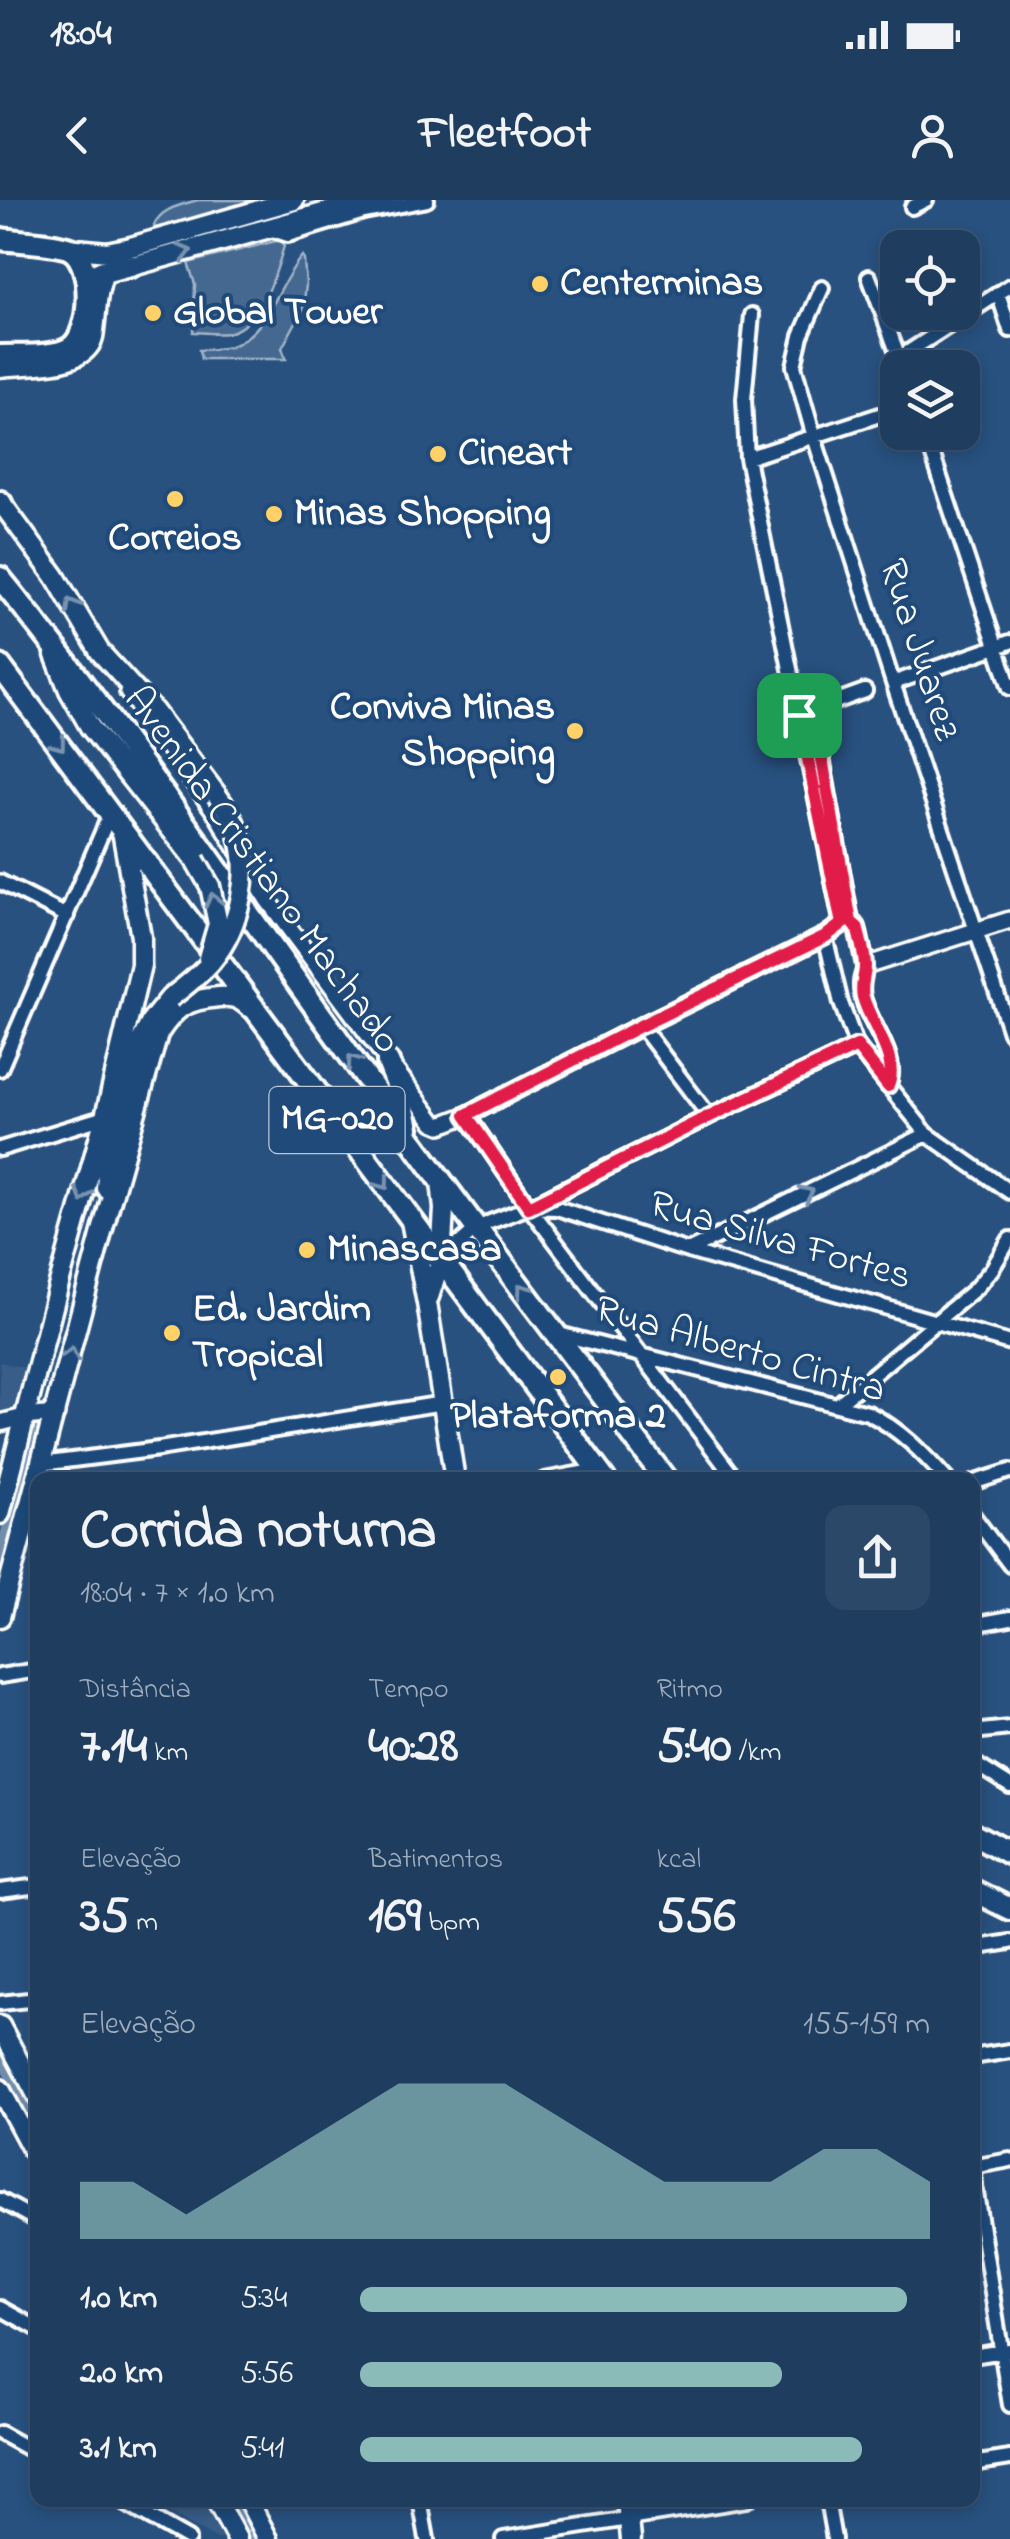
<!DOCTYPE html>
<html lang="pt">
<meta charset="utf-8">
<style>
body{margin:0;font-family:"Indie Flower",sans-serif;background:#2b4868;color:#f1f3f6;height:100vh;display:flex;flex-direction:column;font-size:38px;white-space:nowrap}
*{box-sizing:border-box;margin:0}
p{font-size:32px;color:#a1aebd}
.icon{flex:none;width:55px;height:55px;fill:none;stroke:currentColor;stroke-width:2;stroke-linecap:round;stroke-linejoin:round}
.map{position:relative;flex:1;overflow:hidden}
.sheet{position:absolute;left:30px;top:1272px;width:950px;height:1035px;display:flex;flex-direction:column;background:#1e3d5f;border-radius:20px;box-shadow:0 5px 15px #0003,0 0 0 2px #3c5674}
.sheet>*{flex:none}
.buttons{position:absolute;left:880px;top:30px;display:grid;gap:20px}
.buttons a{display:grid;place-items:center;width:100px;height:100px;border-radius:20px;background:#1e3d5f;box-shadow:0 5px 15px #0003,0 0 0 2px #3c5674;font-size:50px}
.pin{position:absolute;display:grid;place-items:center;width:85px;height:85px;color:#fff;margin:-42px;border-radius:20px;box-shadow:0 5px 15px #0006}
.round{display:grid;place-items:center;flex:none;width:105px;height:105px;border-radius:20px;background:#2b4868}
.headline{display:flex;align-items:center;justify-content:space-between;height:170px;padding:0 50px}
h1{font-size:55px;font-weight:700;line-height:75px}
.stats{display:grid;grid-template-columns:repeat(3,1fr);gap:15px;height:170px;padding:10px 50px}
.stats div{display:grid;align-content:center}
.stats b{font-size:50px;font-weight:700}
.stats small{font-size:28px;font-weight:400}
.stats p{font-size:28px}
.chart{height:280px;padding:20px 50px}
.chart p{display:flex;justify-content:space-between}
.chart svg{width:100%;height:180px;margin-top:10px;fill:#8bbbb9;opacity:.7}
ul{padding:0 50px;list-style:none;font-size:32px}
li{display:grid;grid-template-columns:160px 120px 1fr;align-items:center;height:75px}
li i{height:25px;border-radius:12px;background:#8bbbb9}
.status{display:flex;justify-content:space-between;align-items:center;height:70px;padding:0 50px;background:#1e3d5f;direction:ltr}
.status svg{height:28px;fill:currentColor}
header{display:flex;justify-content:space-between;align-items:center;height:130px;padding:0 50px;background:#1e3d5f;font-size:45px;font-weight:700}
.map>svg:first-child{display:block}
.built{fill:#375d88}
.green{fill:#446890;stroke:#a2b4c8;stroke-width:2.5}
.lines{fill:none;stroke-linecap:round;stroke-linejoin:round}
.canal{stroke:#718dab;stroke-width:11}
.minor-casing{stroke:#fff;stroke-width:20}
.tertiary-casing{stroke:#fff;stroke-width:22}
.secondary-casing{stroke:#fff;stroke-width:25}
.trunk-casing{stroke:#fff;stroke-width:28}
.minor{stroke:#1f4a7a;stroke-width:12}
.tertiary{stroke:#1f4a7a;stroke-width:15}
.secondary{stroke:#1f4a7a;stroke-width:18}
.trunk{stroke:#1f4a7a;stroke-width:20}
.secondary-bridge-casing{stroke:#fff;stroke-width:25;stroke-linecap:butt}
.secondary-bridge{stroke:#1f4a7a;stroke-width:18}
.oneway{stroke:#7992af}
.route-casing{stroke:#fff;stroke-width:20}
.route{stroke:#e11d48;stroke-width:12}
.poi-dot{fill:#ffd166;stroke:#1f4a7a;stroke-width:4}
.labels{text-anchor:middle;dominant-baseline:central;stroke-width:8;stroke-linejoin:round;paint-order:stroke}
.shield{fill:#1f4a7a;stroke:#bcc9d7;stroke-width:2.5}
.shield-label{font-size:38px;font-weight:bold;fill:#fff}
.poi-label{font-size:40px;font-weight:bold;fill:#fff;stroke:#1f4a7a;text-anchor:start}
.street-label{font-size:40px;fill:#fff;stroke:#1f4a7a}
</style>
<div class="status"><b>18:04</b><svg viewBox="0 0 49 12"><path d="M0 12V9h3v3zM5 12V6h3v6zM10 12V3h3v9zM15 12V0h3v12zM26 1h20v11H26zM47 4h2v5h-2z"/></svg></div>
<header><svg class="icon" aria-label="back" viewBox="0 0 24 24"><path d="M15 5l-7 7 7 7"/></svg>Fleetfoot<svg class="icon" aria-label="person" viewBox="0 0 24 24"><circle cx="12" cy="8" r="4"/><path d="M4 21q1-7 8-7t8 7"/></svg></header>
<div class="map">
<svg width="1010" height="2339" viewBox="0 0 1010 2339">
<rect width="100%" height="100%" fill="#28517f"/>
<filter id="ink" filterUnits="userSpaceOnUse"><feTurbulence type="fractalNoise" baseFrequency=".01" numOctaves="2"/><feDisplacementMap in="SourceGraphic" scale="20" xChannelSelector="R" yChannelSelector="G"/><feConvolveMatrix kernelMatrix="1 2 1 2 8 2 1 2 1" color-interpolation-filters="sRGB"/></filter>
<g filter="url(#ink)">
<path class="built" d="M0,1162L29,1169L18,1209L0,1214Z
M145,2300H203L225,2339H216Z"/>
<path class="green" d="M198,0H262L155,28L154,25C161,8 181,5 198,0Z
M280,40L284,46C275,76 262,125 227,133C216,135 204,132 193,132L195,84L188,63Z
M302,56L304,60L306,85L303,109L282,148L286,159H201L199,150C209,149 222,150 232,146C270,130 277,85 302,56Z"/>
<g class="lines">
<path class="canal" d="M0,1357L34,1229
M0,1856L38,1927
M233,2300L253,2339"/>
<defs>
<path id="minor" d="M912,7L926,0
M270,29L288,35L364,12L427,0
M869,77L903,168
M822,88L801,136L794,166L814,237L893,483L1010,832
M998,93L1010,130
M752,115L744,199L747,258L842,724
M899,158L1010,86
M925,232L1010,488
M747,258L898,209
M893,483L1010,442
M802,514L865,491
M803,514L809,517L816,525L851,722
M0,682L67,716
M825,736L841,803L857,847L927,934L1010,992
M865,766C864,772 861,777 861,783C859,818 902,850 888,886
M641,826L709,916
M0,869L110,614
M467,915L529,1007L736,1280
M0,949L105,917
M531,1006L709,916L857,847
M688,1051L927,934
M441,1060L476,1029L490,1022L529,1007L557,1008L688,1051L1010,1143
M555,1133L868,1213C901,1230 923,1253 947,1280
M837,1205L975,1089L992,1069L1010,1039
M41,1264L159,1249L443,1203
M544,1280L598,1270
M972,1283L1010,1271
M972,1314L1010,1365
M972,1425L1010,1418
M0,1476L38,1470
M972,1532L1010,1528
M972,1562L1010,1586
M0,1691L38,1686
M972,1748L1010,1742
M0,1803L38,1799
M972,1857L1010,1851
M972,1967L1010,1960
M972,1968L1010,2205
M0,2000L38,2021
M0,2108L38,2129
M972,2156L1010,2150
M0,2233L38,2254
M972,2264L1010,2258
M119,2300L188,2339
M420,2300L427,2339
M827,2300L834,2339
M503,2339L747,2300"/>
<path id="tertiary" d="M128,492L216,613L267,699L434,922L441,925L467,915L641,826L825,736L842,724L851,722L857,727L865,766L1010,720
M0,1223L24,1217L56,1214"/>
<path id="secondary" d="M66,48L107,52L131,47L294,0
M0,167C27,163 85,169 93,137C97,116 95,94 104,74L370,0
M0,301L55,376L100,452L153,510L217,595
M55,455L69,490L90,527L195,660
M106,988L108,968L141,841L152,820L170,798
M411,1021L427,1103L455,1280
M429,1097L441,1060L444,1009L441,981
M0,1314L57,1091L105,917L141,765V737L122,631
M0,1417L103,1028L158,834C176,806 187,800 219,797C233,796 239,798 249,807
M0,1826L38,1897
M0,1889L38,1960
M216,2300L237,2339
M248,2300L268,2339
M627,2300L631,2339"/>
<path id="trunk" d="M0,39C16,41 57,43 70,49C95,63 92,134 70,148C55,158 18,155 0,156
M87,85C95,68 114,69 131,66
M0,302L1,303
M0,378C120,525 225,683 336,836C443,986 555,1133 666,1280
M0,466L605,1280
M388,862L400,892L408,928
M972,1633L1010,1654
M972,1690L1010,1709"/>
</defs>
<use href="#minor" class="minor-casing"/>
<use href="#tertiary" class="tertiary-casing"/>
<use href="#secondary" class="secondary-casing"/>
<use href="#trunk" class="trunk-casing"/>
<use href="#minor" class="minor"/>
<use href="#tertiary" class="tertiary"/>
<use href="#secondary" class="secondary"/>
<use href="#trunk" class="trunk"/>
<defs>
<path id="secondary-bridge" d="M195,660L210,686L218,724L208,758
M170,798C184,787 199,776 211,762C241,726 254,666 234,622C230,613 223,604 217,595"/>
</defs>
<use href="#secondary-bridge" class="secondary-bridge-casing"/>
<use href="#secondary-bridge" class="secondary-bridge"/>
</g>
<defs><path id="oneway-chevron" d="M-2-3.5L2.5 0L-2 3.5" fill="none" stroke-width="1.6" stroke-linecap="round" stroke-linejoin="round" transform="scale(2.5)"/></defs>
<g class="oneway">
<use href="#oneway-chevron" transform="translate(185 52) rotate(-15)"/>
<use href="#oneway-chevron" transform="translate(72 405) rotate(-120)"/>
<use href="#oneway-chevron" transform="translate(59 544) rotate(53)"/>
<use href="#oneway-chevron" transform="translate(213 700) rotate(-103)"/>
<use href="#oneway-chevron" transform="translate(353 861) rotate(-126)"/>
<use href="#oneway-chevron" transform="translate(383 983) rotate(53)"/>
<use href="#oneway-chevron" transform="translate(807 993) rotate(-26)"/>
<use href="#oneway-chevron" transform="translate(83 995) rotate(105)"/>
<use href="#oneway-chevron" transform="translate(523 1090) rotate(-126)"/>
<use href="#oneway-chevron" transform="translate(71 1154) rotate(-76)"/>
</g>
</g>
<g class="lines" filter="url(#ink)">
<defs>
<path id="route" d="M803,514L810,517L816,525L851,722L857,727C860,739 865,754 865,766C865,777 860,785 863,797C870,824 900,858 888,886L857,846L710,916L529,1007L466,915L640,826L826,736L842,724L799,515Z"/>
</defs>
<use href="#route" class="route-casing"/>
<use href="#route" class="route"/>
</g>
<g class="poi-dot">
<circle cx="540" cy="84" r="10"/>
<circle cx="153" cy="113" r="10"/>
<circle cx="438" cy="254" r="10"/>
<circle cx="175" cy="299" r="10"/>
<circle cx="274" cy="314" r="10"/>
<circle cx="575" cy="531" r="10"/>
<circle cx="307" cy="1050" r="10"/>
<circle cx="172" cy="1133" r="10"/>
<circle cx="558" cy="1177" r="10"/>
</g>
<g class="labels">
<rect class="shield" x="269.5" y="887" width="135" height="66" rx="8"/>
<g class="shield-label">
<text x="337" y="920">MG-020</text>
</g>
<g class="poi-label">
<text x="560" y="84">Centerminas</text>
<text x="173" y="113">Global Tower</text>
<text x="458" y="254">Cineart</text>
<text x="294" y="314">Minas Shopping</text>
<text x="175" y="339" text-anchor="middle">Correios</text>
<text x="555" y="508" text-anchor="end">Conviva Minas<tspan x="555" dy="46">Shopping</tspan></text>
<text x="327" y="1050">Minascasa</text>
<text x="192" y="1110">Ed. Jardim<tspan x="192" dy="46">Tropical</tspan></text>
<text x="558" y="1217" text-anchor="middle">Plataforma 2</text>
</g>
<g class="street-label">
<text transform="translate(918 450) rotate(72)">Rua Juarez</text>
<text transform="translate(261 671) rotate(54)">Avenida Cristiano Machado</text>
<text transform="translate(780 1042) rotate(16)">Rua Silva Fortes</text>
<text transform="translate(740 1151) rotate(16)">Rua Alberto Cintra</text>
</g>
</g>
</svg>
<div class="buttons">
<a><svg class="icon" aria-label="locate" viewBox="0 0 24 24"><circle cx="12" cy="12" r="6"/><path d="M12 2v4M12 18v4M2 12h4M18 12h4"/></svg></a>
<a><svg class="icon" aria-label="layers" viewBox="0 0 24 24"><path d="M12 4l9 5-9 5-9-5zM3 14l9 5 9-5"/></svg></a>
</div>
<div class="pin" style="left:799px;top:515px;background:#1e9e55"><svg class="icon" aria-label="arrive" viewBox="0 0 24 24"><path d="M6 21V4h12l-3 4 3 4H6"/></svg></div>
<section class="sheet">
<div class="headline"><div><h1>Corrida noturna</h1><p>18:04 · 7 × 1.0 km</p></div><a class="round"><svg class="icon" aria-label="share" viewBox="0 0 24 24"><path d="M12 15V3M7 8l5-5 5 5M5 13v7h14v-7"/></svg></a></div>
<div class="stats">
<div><p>Distância</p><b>7.14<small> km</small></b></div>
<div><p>Tempo</p><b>40:28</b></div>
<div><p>Ritmo</p><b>5:40<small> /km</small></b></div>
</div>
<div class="stats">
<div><p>Elevação</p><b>35<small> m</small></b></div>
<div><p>Batimentos</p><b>169<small> bpm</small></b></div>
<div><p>kcal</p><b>556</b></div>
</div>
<div class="chart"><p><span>Elevação</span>155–159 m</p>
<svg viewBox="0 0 160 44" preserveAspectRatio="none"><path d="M0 44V30L10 30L20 38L30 30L40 22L50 14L60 6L70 6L80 6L90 14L100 22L110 30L120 30L130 30L140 22L150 22L160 30V44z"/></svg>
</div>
<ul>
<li><b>1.0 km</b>5:34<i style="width:96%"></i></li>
<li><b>2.0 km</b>5:56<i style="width:74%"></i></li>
<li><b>3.1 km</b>5:41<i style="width:88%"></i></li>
</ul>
</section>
</div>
